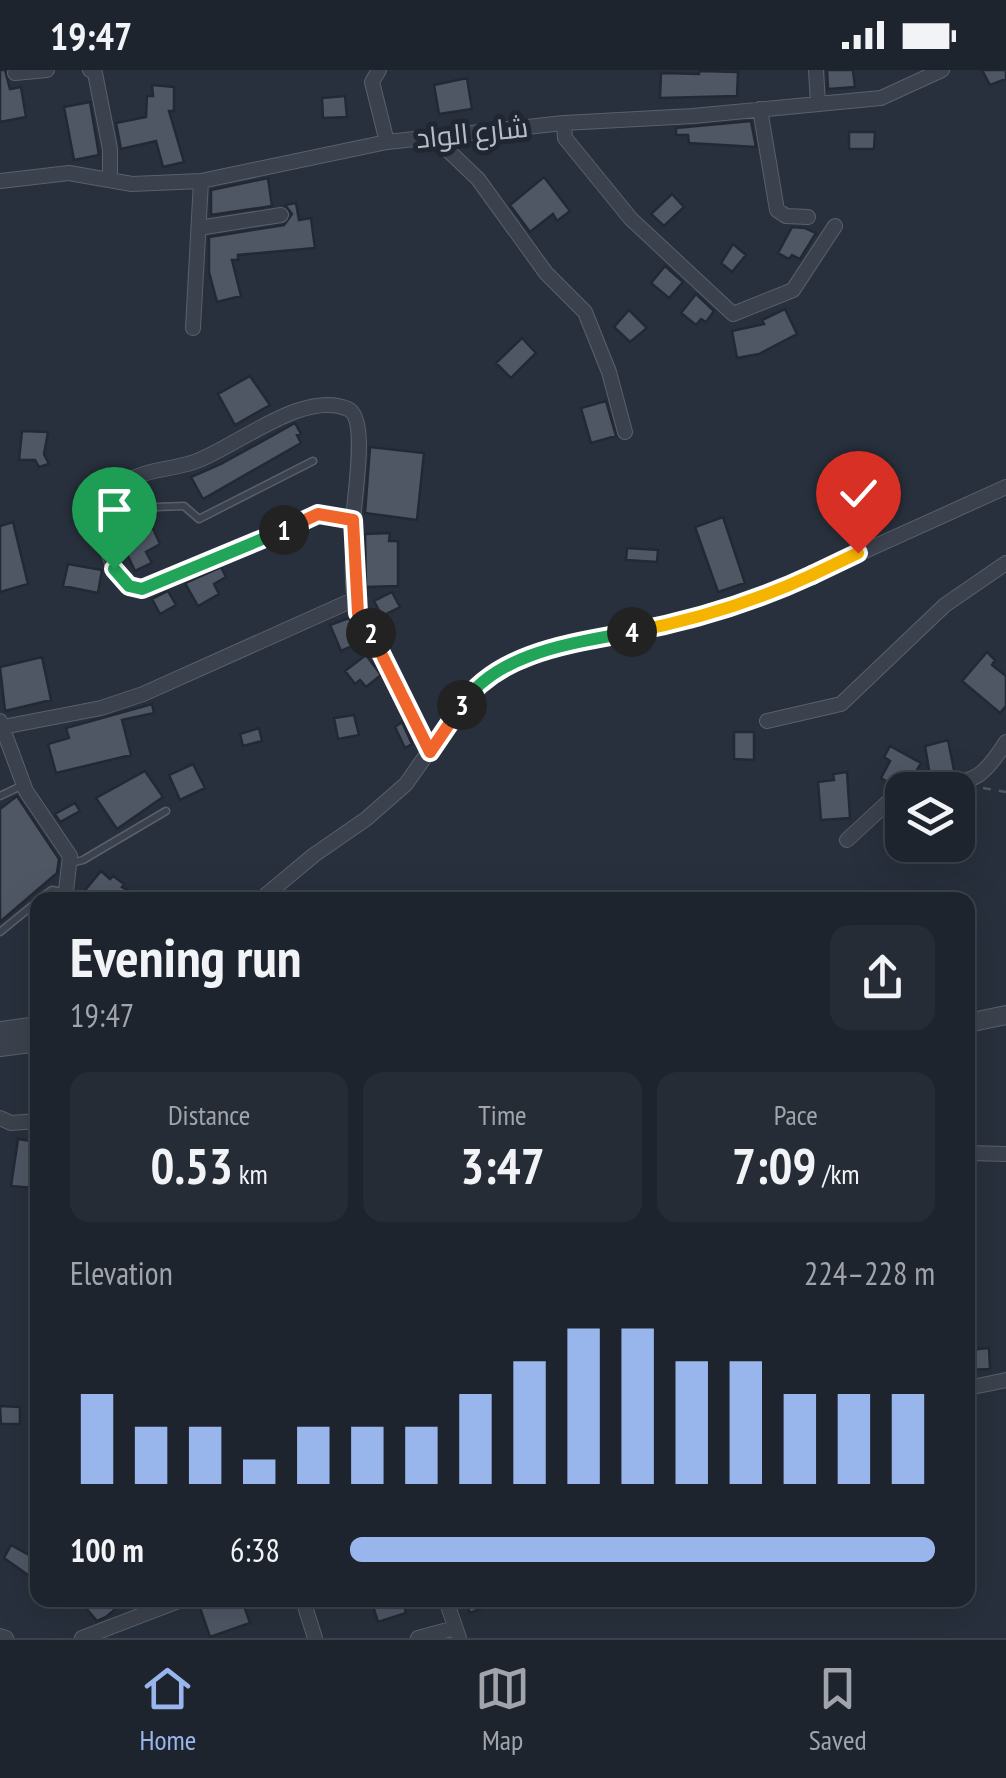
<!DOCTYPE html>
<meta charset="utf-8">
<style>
body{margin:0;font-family:"PT Sans Narrow",Cairo,sans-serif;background:#262c36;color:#f1f3f6;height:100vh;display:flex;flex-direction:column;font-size:38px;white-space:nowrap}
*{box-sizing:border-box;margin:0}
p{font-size:32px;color:#a1a4aa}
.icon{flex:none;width:55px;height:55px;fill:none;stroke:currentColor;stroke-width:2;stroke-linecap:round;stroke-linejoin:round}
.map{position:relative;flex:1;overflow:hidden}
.drawer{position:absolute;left:30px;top:822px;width:945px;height:715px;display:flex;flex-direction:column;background:#1e242e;border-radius:20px;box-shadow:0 10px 40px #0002,0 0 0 2px #3c414a}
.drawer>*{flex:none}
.controls{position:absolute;left:885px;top:702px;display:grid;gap:20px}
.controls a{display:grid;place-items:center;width:90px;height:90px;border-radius:20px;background:#1e242e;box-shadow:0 10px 40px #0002,0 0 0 2px #3c414a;font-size:50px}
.pin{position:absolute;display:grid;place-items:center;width:85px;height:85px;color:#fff;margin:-102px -42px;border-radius:50% 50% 50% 0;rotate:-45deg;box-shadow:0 0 10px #0007}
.pin .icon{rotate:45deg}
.km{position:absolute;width:50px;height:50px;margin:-25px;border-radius:50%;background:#222;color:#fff;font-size:28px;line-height:50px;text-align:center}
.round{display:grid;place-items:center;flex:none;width:105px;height:105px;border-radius:20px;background:#262c36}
.headline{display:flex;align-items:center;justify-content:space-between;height:170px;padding:0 40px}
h1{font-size:55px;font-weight:600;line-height:75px}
.stats{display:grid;grid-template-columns:repeat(3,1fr);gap:15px;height:170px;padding:10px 40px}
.stats div{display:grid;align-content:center;border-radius:20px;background:#262c36;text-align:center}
.stats b{font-size:50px;font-weight:600}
.stats small{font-size:28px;font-weight:400}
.stats p{font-size:28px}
.chart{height:280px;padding:20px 40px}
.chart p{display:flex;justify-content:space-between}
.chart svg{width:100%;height:180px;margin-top:10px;stroke:#99b6ec;stroke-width:6}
ul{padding:0 40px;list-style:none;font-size:32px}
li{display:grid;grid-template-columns:160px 120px 1fr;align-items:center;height:75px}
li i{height:25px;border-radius:12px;background:#99b6ec}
.status{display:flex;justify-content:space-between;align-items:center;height:70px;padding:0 50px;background:#1e242e;direction:ltr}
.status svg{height:28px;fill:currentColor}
.dock{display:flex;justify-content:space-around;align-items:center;height:140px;border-top:2px solid #3c414a;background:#1e242e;font-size:28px;color:#a1a4aa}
.dock a{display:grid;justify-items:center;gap:5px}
.dock .active{color:#99b6ec}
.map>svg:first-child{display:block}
.building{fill:#4f5765;stroke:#232934;stroke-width:2.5}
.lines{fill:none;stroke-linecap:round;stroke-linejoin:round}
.service-casing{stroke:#5a606b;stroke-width:9}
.minor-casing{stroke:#5a606b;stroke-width:16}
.tertiary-casing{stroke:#5a606b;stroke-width:20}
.path{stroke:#4a5a5d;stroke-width:2.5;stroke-dasharray:8 8;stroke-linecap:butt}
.service{stroke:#3c424d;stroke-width:6}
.minor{stroke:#3c424d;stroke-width:14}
.tertiary{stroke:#3c424d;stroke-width:18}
.split-1-casing{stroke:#fff;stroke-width:20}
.split-2-casing{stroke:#fff;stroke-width:20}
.split-3-casing{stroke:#fff;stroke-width:20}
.split-4-casing{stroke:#fff;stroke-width:20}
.split-5-casing{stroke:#fff;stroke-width:20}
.split-6-casing{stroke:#fff;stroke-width:20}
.split-1{stroke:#22a559;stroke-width:12}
.split-2{stroke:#f0652b;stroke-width:12}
.split-3{stroke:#f0652b;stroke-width:12}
.split-4{stroke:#22a559;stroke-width:12}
.split-5{stroke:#f5b400;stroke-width:12}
.split-6{stroke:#f5b400;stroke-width:12}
.labels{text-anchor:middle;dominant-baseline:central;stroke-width:10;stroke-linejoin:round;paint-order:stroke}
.street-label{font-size:28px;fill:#b8bec8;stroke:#212732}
</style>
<div class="status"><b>19:47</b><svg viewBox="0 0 49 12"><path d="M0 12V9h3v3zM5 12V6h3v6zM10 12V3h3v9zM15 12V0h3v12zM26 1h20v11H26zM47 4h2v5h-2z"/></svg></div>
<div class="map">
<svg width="1006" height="1568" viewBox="0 0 1006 1568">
<rect width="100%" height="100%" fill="#28303d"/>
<path class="building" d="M0,0H5L10,19L21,17L26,47L0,52Z
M827,0H853L855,17L828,19Z
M982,0H1006V9L990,15Z
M699,1L738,2L737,26L660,28L661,3L699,4Z
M467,8L472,39L439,44L434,15Z
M152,15L174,17V41H169L184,92L163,97L156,71L121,79L116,53L146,47L147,26H153Z
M345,26L347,47L323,48L322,28Z
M90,32L99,85L74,90L64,37Z
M751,51L756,77L689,73L688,65H676V58Z
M849,62H875L874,79H849Z
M544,107L570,141L557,151L553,144L530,162L510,135Z
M268,108L272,136L211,145V120Z
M672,124L684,137L664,156L651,144Z
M296,133L299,150L311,148L315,178L238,185V190H232L241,226L217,232L209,202V167L284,155L292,144L285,135Z
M792,157L805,158L816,163L800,189L792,185L789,189L778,183Z
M733,174L746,185L732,202L721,193Z
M665,196L683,212L669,228L651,213Z
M696,224L714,241L706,252L701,249L696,255L681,243Z
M785,239L797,264L759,284L737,288L732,261L764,254L762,250Z
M629,240L647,258L630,272L614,257Z
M522,268L536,283L511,308L496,293Z
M250,306L270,335L235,355L218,324Z
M606,331L616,366L591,373L581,338Z
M295,353L301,364L297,365L301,373L203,429L191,407L221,394Z
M22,361L48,362L44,384L49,394L39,397L35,390H19Z
M370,377L424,383L417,450L365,443Z
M723,447L745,513L718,522L695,457Z
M13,452L28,514L0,522V456Z
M151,454L160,474L146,482L152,493L135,501L120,469Z
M390,463L389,471H398V516L366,517L365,464Z
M627,478L658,480L657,492L626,490Z
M68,494L102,500L98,523L63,516Z
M221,497L226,507L214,514L219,524L198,536L185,513Z
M168,521L176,535L160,544L152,529Z
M392,522L400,537L382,546L374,531Z
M349,548L358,569L353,570L357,574L341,581L330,555Z
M987,582L995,590L992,595L1006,606V636L1000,643L962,611Z
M366,585L381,605L366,617L360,610L355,614L345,601Z
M42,587L51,630L5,641L0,597Z
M152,634L154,643L122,650L131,685L56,703L48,674L69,668L66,658Z
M354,645L359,665L338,669L334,648Z
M402,652L412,674L405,678L395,657Z
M259,658L262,671L243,676L240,664Z
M734,662H754V690L734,689Z
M948,670L954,700L930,706L925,676Z
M890,676L921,693L909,714L901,710L896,717L881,708L890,691L884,687Z
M193,694L205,718L180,730L169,705Z
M145,701L163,727L117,759L96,728Z
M847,702L850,748L821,750L818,712L834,710L833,704Z
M17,726L59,789L57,803L0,852V739Z
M75,733L80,741L60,752L55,744Z
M101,801L110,809L113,806L124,814L122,817L145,830H77Z
M18,1069L38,1072L34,1118L11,1116Z
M989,1278L990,1299L968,1300V1280Z
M0,1336L20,1337V1354H1Z
M11,1475L38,1490V1512L4,1488Z
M79,1530H126L106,1547L97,1551Z
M212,1530H242L250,1553L210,1567L199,1535Z
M371,1530H402L406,1543L378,1552Z
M465,1530H502L470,1543Z"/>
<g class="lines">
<defs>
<path id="service" d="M104,466L157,437L184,436L199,449L313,391
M0,726L23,715
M71,793L83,790L166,741
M38,830L52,820L64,822
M0,862L38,831"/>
<path id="minor" d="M90,0L95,3L110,79V110
M379,0L372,12L387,72
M816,0L818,34
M15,3L47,0
M760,39L777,140L786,146L808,147
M564,53L565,68L631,149L733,244L793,220L835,156
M433,66L478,109L546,203L585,242L609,302L625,362
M0,111L69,103L132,114L201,111L387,72L564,53L693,46L881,28L942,0
M199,158L281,145
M193,258L201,111
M353,450L318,444L141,519C122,514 114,500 108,482C102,467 95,446 107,432C136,395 157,404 194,392C235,378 303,319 348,339C370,349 352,434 353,457C354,483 350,515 357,540C361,554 374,566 381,579C395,608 407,639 421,669L430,682
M0,651L26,721L70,786L65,830
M767,651L841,634L945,535L1006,493
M3,657L101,638L143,624L355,529
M918,720C968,704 972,725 1006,672
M847,770L888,732L902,726
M260,830L314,785L366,749L406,714L467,627L507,596L560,576L691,551L772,523L1006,417
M0,1048L11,1053L38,1051
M968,1083L1006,1084
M968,1318L1006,1310
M303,1530L315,1568
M446,1530L459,1568
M0,1566L6,1568
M82,1568L181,1530
M418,1568L455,1558"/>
<path id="tertiary" d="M968,953L1006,945
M0,961L38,956
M0,977L38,972"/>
</defs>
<use href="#service" class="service-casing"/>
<use href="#minor" class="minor-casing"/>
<use href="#tertiary" class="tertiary-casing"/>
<path class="path" d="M983,718L1006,722"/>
<use href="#service" class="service"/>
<use href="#minor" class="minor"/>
<use href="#tertiary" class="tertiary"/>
</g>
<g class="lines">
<defs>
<path id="split-1" d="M114,499L129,516L142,519L284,460"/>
<path id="split-2" d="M284,460L318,444L353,450L358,543L371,563"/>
<path id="split-3" d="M371,563L430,682L462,635"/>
<path id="split-4" d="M462,635C497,582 574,573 632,562"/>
<path id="split-5" d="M632,562C695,550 754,532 812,505"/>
<path id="split-6" d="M812,505L858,483"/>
</defs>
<use href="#split-1" class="split-1-casing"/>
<use href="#split-2" class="split-2-casing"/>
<use href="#split-3" class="split-3-casing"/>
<use href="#split-4" class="split-4-casing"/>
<use href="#split-5" class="split-5-casing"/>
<use href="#split-6" class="split-6-casing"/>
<use href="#split-1" class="split-1"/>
<use href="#split-2" class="split-2"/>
<use href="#split-3" class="split-3"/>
<use href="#split-4" class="split-4"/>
<use href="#split-5" class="split-5"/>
<use href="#split-6" class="split-6"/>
</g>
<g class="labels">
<g class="street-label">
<text transform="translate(472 62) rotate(-6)">شارع الواد</text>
</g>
</g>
</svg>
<div class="controls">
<a><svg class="icon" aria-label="layers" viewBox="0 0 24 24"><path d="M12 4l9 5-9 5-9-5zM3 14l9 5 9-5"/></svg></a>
</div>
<div class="pin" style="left:114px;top:499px;background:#1e9e55"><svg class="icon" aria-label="arrive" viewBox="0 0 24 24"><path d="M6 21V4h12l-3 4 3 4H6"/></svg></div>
<div class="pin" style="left:858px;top:483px;background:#d93025"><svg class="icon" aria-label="check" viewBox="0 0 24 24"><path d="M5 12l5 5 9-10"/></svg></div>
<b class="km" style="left:284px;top:460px">1</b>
<b class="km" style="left:371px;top:563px">2</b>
<b class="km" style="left:462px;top:635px">3</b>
<b class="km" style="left:632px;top:562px">4</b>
<section class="drawer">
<div class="headline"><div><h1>Evening run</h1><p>19:47</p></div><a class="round"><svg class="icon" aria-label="share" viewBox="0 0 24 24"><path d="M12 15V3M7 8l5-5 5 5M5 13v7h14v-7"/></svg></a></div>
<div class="stats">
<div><p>Distance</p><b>0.53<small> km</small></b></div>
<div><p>Time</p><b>3:47</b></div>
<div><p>Pace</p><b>7:09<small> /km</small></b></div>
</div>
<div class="chart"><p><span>Elevation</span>224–228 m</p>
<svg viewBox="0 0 160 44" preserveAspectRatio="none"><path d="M5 44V22M15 44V30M25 44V30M35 44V38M45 44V30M55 44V30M65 44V30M75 44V22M85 44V14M95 44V6M105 44V6M115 44V14M125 44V14M135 44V22M145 44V22M155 44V22"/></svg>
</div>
<ul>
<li><b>100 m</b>6:38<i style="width:100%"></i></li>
</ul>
</section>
</div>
<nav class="dock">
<a class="active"><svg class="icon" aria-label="home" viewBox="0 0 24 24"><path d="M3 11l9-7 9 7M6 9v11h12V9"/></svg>Home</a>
<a><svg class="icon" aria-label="map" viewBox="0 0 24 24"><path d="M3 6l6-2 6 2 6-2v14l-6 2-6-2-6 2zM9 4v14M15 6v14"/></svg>Map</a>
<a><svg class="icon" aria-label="saved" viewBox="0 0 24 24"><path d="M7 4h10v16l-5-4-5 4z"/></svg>Saved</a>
</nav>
